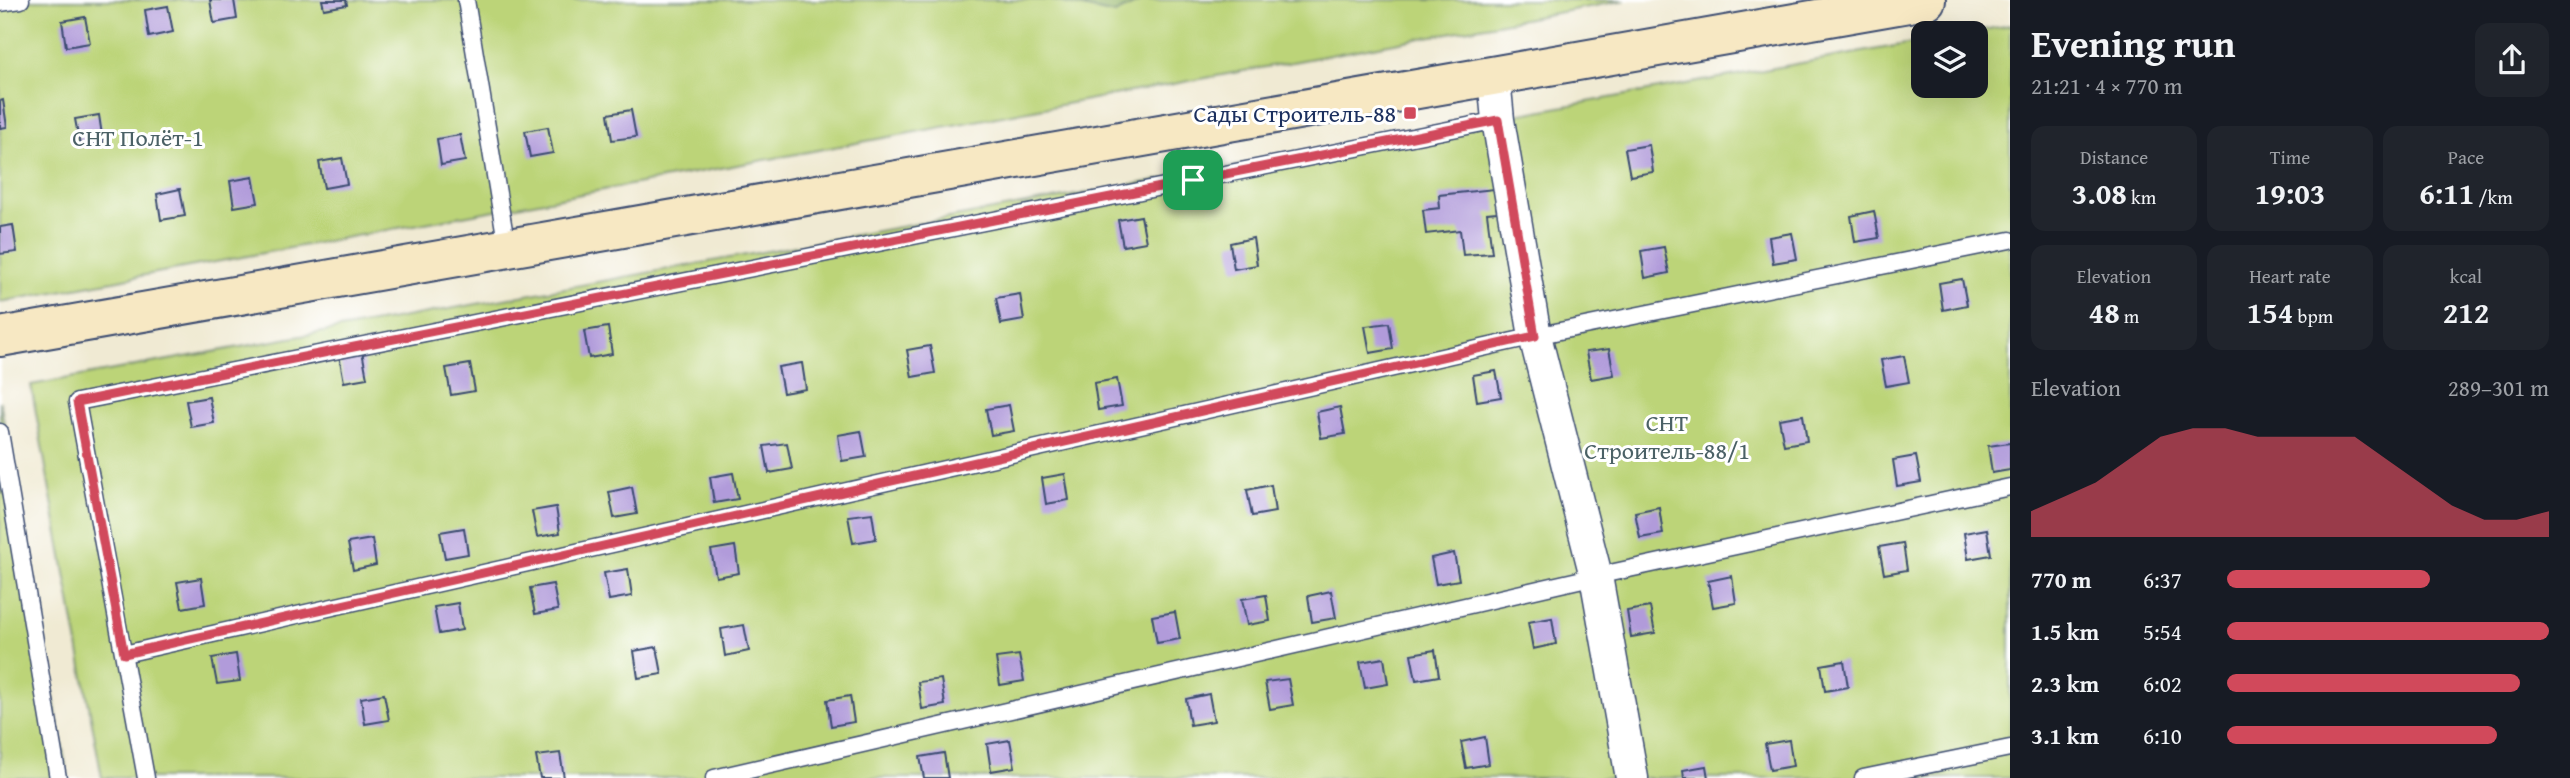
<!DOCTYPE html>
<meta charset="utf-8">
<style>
body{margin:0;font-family:"Gentium Book Plus",serif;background:#20242c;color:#f1f3f6;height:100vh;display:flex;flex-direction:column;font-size:26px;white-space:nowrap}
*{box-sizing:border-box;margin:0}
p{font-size:23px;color:#9ea1a6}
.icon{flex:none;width:38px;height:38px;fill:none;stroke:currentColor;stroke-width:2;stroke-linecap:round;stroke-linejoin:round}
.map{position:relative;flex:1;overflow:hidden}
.panel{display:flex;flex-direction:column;background:#171b24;width:560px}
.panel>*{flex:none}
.buttons{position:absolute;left:1911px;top:21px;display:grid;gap:14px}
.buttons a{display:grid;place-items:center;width:77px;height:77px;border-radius:14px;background:#171b24;box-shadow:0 7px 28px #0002;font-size:35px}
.pin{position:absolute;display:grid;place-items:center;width:60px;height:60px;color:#fff;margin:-30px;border-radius:14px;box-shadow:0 4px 10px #0006}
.round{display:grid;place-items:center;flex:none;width:74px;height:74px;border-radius:14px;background:#20242c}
.summary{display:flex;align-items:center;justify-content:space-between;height:119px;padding:0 21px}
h1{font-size:38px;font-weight:600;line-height:52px}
.metrics{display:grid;grid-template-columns:repeat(3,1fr);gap:10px;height:119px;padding:7px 21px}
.metrics div{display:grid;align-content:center;border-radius:14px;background:#20242c;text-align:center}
.metrics b{font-size:30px;font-weight:600}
.metrics small{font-size:19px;font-weight:400}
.metrics p{font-size:19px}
.chart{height:196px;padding:14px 21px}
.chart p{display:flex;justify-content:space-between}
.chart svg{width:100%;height:126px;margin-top:7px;fill:#d1495b;opacity:.7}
ul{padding:0 21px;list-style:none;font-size:23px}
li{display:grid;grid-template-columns:112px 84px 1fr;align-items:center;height:52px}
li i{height:18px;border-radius:9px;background:#d1495b}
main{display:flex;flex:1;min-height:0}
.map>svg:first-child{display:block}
.green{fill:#bcd478;stroke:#6c826b;stroke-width:2}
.forest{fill:#95b668;stroke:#587263;stroke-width:2}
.building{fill:#b19bda}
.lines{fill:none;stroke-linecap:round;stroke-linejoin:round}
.lane-casing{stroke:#3b4b70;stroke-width:19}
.street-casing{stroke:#3b4b70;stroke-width:35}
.secondary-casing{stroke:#3b4b70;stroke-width:42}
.lane{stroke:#fff;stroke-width:16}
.street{stroke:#fff;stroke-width:32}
.secondary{stroke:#f7e8c3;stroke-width:38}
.route-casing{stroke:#fff;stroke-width:14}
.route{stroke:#d1495b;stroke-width:9}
.poi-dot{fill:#d1495b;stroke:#fff;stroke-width:2.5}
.labels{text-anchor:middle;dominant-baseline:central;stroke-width:6;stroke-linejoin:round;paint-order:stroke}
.poi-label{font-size:24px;fill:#1b2f5e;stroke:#fff;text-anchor:end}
.park-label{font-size:24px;fill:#4b6166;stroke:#fff}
</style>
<main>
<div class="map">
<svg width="2010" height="778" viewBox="0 0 2010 778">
<rect width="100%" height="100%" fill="#fff"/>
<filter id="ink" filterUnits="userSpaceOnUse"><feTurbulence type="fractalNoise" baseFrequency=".0143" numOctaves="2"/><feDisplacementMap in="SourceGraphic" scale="14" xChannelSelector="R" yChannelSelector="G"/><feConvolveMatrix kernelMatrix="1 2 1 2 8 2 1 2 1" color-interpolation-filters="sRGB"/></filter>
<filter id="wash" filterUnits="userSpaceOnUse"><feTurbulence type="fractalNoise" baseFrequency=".00686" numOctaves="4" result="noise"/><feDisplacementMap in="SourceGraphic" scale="28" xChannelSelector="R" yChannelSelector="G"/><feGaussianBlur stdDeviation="1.57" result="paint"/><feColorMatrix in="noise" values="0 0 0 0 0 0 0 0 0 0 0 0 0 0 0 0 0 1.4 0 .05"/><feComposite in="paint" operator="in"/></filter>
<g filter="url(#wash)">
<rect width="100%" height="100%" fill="#f0ead3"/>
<path class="green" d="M0,0H1626L0,302Z
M2010,25V778H102L31,385L1923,41V86H1976V33H1967Z
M0,401L68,778H0Z"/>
<path class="forest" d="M1050,0H1143L1115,14Z"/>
<g id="blocks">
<path class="building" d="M210,0H234L237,19L214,23Z
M322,0H346L347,5L324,9Z
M168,6L173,32L149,37L145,10Z
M85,17L90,43L66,47L62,21Z
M3,100L7,127L0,128V101Z
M631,110L636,137L612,140L608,114Z
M99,115L103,142L80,146L75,119Z
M548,127L553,153L530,157L525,131Z
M460,135L465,161L441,165L437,139Z
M1649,145L1653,172L1630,176L1625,149Z
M342,158L347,184L324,188L319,162Z
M253,177L258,203L234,207L230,181Z
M180,189L185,216L161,220L157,194Z
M1494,189L1497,212L1487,213L1492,253L1463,255L1460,230L1426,234L1423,210L1440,208L1439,195Z
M1874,211L1879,238L1855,242L1851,216Z
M1141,216L1146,242L1123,246L1118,220Z
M13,225L17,252L0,254V227Z
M1792,233L1797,259L1773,263L1769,237Z
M1253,238L1257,265L1234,269L1230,243Z
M1664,247L1669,273L1645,278L1641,251Z
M1962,279L1967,305L1943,310L1939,283Z
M1020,294L1024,320L1001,324L996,298Z
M1389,323L1393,349L1370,353L1365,326Z
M608,327L612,354L589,358L584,331Z
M930,346L935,373L912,377L907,350Z
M1609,349L1614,375L1591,379L1586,352Z
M362,351L367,378L344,382L339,355Z
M1904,356L1909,382L1886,386L1881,360Z
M802,363L806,389L783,393L778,367Z
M470,364L475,391L451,395L446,368Z
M1496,371L1501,397L1477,401L1473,375Z
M1117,379L1122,406L1098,410L1094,383Z
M209,397L214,423L191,427L186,401Z
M1009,405L1014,431L991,435L986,409Z
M1340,407L1345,434L1321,438L1317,412Z
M1803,415L1807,441L1784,445L1779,419Z
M861,431L866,457L842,461L838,435Z
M787,443L792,469L769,473L764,446Z
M2010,443V470L1992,473L1988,446Z
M1916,456L1921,482L1897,486L1893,460Z
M733,473L738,499L714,503L710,477Z
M1065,474L1069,500L1046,504L1042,478Z
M1271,485L1275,512L1252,516L1247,490Z
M632,487L637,514L614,518L609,492Z
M556,507L560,533L537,537L532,511Z
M1659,507L1663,534L1640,538L1635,512Z
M872,513L876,539L853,543L848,516Z
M464,528L468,554L445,558L440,532Z
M1987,529L1991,555L1968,559L1964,533Z
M372,539L376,565L353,570L348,543Z
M1903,543L1907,570L1884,574L1879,547Z
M735,546L739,573L716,577L711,550Z
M1454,553L1459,580L1436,584L1431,558Z
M628,569L632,596L609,600L604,573Z
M1732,576L1736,603L1713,607L1708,581Z
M201,578L205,604L182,608L177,582Z
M553,584L558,610L535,614L530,588Z
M1331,591L1336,618L1312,622L1308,596Z
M1266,595L1270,621L1247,625L1242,599Z
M458,603L462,630L439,634L434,607Z
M1650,607L1655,633L1631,637L1627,611Z
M1175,612L1180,639L1157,643L1152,616Z
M1552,618L1556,644L1533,649L1528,622Z
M744,625L749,651L725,656L721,629Z
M657,647L662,674L638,678L634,651Z
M1435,650L1439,676L1416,680L1411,654Z
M236,654L240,681L217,684L212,658Z
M1019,655L1024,681L1000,685L996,658Z
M1384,658L1388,684L1365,688L1360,662Z
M1844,661L1848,687L1825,691L1821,665Z
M941,679L945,705L922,709L918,682Z
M1288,679L1293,705L1270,709L1265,682Z
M384,694L389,720L365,724L361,698Z
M1209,694L1214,721L1190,725L1186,699Z
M850,696L854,722L831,726L827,700Z
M1485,737L1489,764L1466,768L1461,742Z
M1010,740L1015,767L991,771L987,744Z
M1789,740L1793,766L1770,770L1765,744Z
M560,753L564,778H540L536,756Z
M944,753L948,778H924L920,757Z
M1706,766L1708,778H1684L1683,770Z"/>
</g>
</g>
<g filter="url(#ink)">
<use href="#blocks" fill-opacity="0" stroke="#3b4b70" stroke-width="2"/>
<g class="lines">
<defs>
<path id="lane" d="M466,0L507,248
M0,3L21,0
M0,432L58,778
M124,654L1535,336L2010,240
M146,778L77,402L1498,120
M714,778L1596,576L2010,487
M1863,778L2010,748"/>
<path id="street" d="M1494,78L1498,120L1535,336L1596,576L1632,778"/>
<path id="secondary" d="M0,337L1926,0"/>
</defs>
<use href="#lane" class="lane-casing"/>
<use href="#street" class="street-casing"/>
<use href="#secondary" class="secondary-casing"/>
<use href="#lane" class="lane"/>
<use href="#street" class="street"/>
<use href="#secondary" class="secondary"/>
</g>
</g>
<g class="lines" filter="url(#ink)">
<defs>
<path id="route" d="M1498,120L1535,336L124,654L77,402Z"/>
</defs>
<use href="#route" class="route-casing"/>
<use href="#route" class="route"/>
</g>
<rect class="poi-dot" x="1403" y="106" width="14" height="14" rx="3.5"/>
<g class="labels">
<g class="poi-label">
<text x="1396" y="113">Сады Строитель-88</text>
</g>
<g class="park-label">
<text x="138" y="137">СНТ Полёт-1</text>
<text x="1667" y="422">СНТ<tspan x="1667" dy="28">Строитель-88/1</tspan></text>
</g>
</g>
</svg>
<div class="buttons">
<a><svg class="icon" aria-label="layers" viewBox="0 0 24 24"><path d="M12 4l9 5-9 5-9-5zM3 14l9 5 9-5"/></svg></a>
</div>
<div class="pin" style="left:1193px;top:180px;background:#1e9e55"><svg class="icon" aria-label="arrive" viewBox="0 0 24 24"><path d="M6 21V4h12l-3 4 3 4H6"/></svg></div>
</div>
<section class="panel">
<div class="summary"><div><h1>Evening run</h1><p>21:21 · 4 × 770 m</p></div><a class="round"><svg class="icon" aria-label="share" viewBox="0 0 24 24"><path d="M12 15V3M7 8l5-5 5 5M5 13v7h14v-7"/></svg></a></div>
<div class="metrics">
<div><p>Distance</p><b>3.08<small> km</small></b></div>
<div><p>Time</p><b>19:03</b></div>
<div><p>Pace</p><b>6:11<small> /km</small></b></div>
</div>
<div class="metrics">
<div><p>Elevation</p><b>48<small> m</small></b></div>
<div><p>Heart rate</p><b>154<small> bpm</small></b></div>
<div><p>kcal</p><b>212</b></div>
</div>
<div class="chart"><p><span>Elevation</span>289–301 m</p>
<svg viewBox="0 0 160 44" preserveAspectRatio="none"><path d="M0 44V35L10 30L20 25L30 17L40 9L50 6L60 6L70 9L80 9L90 9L100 9L110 17L120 25L130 33L140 38L150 38L160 35V44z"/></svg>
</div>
<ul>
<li><b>770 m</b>6:37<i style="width:63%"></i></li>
<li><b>1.5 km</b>5:54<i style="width:100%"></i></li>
<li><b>2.3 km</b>6:02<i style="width:91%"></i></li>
<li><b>3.1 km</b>6:10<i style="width:84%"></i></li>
</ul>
</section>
</main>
